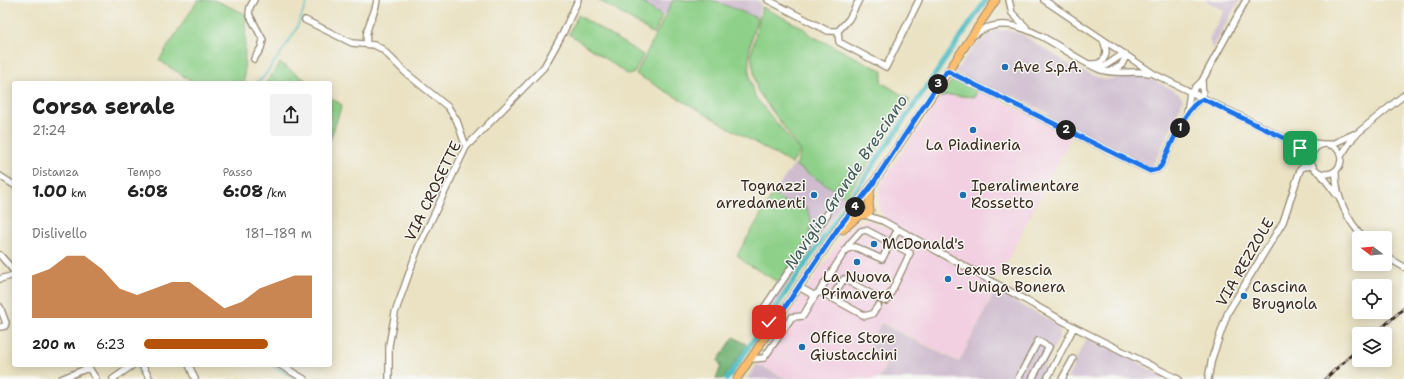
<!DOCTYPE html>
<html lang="it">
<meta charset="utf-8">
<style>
body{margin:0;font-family:"Shantell Sans",sans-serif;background:#f2f2f2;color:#222;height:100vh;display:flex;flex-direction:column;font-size:15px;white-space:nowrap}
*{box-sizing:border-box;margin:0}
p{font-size:13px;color:#767676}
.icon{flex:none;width:22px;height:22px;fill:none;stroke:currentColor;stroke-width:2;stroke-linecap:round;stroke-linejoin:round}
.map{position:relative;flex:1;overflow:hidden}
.side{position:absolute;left:12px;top:81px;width:320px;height:286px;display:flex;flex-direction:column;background:#fff;border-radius:4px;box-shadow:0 2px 10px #0003}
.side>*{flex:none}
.needle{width:26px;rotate:286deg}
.tools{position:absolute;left:1352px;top:231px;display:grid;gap:8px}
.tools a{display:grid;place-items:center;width:40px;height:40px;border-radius:4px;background:#fff;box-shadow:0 2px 10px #0003;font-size:20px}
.pin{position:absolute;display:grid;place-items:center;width:34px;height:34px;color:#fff;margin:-17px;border-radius:8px;box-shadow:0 2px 6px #0006}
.km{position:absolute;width:20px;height:20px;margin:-10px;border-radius:50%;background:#222;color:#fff;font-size:11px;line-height:20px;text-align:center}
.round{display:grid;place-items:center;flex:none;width:42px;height:42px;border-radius:4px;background:#f2f2f2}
.summary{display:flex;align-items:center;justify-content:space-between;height:68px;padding:0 20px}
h1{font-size:22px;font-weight:700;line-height:30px}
.metrics{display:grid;grid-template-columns:repeat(3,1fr);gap:6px;height:68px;padding:4px 20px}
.metrics div{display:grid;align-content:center}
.metrics b{font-size:17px;font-weight:700}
.metrics small{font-size:11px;font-weight:400}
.metrics p{font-size:11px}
.chart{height:112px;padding:8px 20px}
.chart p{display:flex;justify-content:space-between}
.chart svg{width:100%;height:72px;margin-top:4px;fill:#b45309;opacity:.7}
ul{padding:0 20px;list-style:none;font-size:13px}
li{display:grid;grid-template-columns:64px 48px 1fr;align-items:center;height:30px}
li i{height:10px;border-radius:5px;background:#b45309}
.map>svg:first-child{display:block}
.built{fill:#f2cfe1}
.industrial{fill:#cfbdcf}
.green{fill:#8ed089;stroke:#647d54}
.forest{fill:#72b275;stroke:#566e4a}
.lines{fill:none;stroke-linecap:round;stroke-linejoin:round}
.stream{stroke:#4ebdc4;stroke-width:1.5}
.canal{stroke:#4ebdc4;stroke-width:5}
.minor-casing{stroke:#928670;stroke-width:8}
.major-casing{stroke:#928670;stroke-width:9}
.minor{stroke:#fff;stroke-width:5.5}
.major{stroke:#fbbd6e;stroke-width:7}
.rail-casing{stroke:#3b2a1e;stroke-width:3}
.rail{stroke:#f6f6f2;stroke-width:1.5;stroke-dasharray:4.5;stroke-linecap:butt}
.route-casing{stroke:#fff;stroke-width:8}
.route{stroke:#1a73e8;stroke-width:5}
.poi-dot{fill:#1f6fb2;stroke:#f6f6f2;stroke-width:1.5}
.labels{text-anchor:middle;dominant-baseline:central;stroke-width:3;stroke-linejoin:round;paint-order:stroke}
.poi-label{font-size:15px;fill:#3b2a1e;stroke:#f6f6f2;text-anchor:start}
.street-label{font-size:15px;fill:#3b2a1e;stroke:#f6f6f2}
.water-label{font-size:16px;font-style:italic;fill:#425d58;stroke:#f6f6f2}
</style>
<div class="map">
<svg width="1404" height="379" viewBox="0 0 1404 379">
<rect width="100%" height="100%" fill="#f6f6f2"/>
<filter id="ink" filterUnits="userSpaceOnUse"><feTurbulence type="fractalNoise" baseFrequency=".025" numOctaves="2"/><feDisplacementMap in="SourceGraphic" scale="8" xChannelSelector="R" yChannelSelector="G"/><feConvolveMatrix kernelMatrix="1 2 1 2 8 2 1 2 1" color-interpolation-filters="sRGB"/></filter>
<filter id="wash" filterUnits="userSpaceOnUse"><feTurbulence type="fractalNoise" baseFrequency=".012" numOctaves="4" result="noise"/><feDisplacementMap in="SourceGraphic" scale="16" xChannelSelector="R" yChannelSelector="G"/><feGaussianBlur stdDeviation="0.9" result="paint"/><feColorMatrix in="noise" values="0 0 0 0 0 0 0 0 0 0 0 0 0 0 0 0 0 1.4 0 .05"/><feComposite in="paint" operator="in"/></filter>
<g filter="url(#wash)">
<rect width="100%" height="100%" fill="#eae2c3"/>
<path class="built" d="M977,89L1072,135L998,279L902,230L886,220L880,210L879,202V192L882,182L940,98L947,95L972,98L976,97Z
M870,220L997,286L959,361L881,322L869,346L889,357L878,379H788L757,363L847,230L853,224Z"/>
<path class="industrial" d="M638,0H673L665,17Z
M713,0H756L761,3L757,18Z
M1205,0H1239L1212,50L1209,39L1224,11Z
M995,30H1008L1021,34L1075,68L1105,80L1133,75H1142L1152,79L1178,93L1183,99L1176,118L1154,163L1150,166L1145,165L1048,117V113L1014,96L1010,99L955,72L976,44Z
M794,164L846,197L762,323L753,317L778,282L787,203L773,194Z
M995,291L1057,324L1060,332L1057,342L1038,379H879L890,357L869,347L881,323L959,362Z
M1087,338L1125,354L1150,370L1169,379H1067Z
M757,364L787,379H747Z"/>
<path class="green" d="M198,0H214L246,14L244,83H194L159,60Z
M599,0H638L662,16L654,34Z
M673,0H713L757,18C749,46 744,70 756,98L800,151L792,164L636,74Z
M762,7L804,28L810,35L883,71L881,82L910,100L846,197L796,166L801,151L757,90L751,55Z
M578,15L643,55L634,73L629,75L569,34Z
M280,63L310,83H266Z
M954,77L977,89L975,97L947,95L940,98Z
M330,97L342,105L330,140Z
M773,194L787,203C792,200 796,200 801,204C829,225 792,263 778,282L746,263L737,255Z"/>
<path class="forest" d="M734,337L747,345L723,379H716L721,366L718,360Z"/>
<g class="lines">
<path class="stream" d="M255,83L263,78L283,50L295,32L308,0
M272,365L295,379
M137,368L143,379"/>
<path class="canal" d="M727,379L986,0"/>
</g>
</g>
<g filter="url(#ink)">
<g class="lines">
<defs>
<path id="minor" d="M768,0L828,31H838L849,19L859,0
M1009,0L1012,13L1026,27
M1044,0L1154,74L1288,140L1300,148L1310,160
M305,20L352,43L374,45L382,49L406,73L448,107L457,121L466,147
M838,31L839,42L886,67L919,0
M974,35C1016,3 1062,55 1101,70C1115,75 1134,70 1149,73
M367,44C364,26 375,17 377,0
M254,59L261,48L263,40L249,14L250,7L254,0
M1090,64C1106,65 1109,53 1103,40
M1096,67L1105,66L1123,54
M1112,70L1121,66L1126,56
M947,71L1150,171L1158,169L1161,166C1170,149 1185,105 1203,99
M1202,81L1203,99
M1190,93L1202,81L1246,0
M1187,112L1190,93
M1293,141L1322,144
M1311 159a15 15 0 1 1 30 0a15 15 0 1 1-30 0Z
M1330,145L1354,134
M1341,156L1354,136L1404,95
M1336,171C1335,196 1347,220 1364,238
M1321,174L1336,194
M0,176L14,185
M865,215L883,221L1074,327L1178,379
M847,249L855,247L882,259L897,231
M0,255L14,271
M1385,256L1404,267
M0,279L14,275
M799,287L815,296
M819,292L850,243L861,231L866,230L910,253L887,301H884L844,279L831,298
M0,307L6,323L5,326L0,327
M773,325L760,314L828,213
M751,359L764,358L792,317L803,316L816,294L819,292L823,293L865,316L872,314L878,306
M87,365L96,379
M142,365L150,379
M189,365L195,379
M280,365L304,379
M61,379L88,368
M113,379L133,365
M389,379V345L395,313L418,248L466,147L544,67L563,33L578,0
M1018,379L1038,341L1049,347L1032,379
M1047,379L1074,327
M1062,379L1073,359
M1208,379L1212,358L1228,312L1283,222L1300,170L1303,167L1312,166"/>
<path id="major" d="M843,230L860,215H865L870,211L869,203L871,187
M737,379L839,227L872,185L996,0"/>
</defs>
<use href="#minor" class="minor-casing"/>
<use href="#major" class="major-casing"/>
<use href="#minor" class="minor"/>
<use href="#major" class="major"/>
<defs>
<path id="rail" d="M1375,334L1404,308
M1325,379L1359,348"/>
</defs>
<use href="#rail" class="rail-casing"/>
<use href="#rail" class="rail"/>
</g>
</g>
<g class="lines" filter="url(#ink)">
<defs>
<path id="route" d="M769,322L773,325L839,227L872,185L947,71L1150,171L1158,169L1161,166C1170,149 1185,105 1203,99L1288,140L1300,148"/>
</defs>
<use href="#route" class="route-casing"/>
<use href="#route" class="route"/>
</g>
<g class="poi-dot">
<circle cx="1005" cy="67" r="4"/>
<circle cx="973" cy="130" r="4"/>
<circle cx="814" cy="195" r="4"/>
<circle cx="963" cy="195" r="4"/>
<circle cx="874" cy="244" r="4"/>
<circle cx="857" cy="262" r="4"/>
<circle cx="948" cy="279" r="4"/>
<circle cx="1244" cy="296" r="4"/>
<circle cx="802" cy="347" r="4"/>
</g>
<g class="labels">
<g class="poi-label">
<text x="1013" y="67">Ave S.p.A.</text>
<text x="973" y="145" text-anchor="middle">La Piadineria</text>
<text x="806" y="186" text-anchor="end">Tognazzi<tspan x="806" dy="17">arredamenti</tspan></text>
<text x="971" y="186">Iperalimentare<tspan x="971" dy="17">Rossetto</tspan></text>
<text x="882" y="244">McDonald's</text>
<text x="956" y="270">Lexus Brescia<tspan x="956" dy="17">- Uniqa Bonera</tspan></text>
<text x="857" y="277" text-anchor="middle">La Nuova<tspan x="857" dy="17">Primavera</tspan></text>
<text x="1252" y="287">Cascina<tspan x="1252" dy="17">Brugnola</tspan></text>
<text x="810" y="338">Office Store<tspan x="810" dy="17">Giustacchini</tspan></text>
</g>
<g class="street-label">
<text transform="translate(433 191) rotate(-64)">VIA CROSETTE</text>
<text transform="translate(1245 262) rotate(-60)">VIA REZZOLE</text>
</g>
<g class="water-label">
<text transform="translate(846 182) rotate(-56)">Naviglio Grande Bresciano</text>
</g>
</g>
</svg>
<div class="tools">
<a><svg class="needle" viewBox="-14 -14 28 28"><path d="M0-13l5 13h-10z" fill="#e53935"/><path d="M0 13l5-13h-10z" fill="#767676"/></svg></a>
<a><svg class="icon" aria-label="locate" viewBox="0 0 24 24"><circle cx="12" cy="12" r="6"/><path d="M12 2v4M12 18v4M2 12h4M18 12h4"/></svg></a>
<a><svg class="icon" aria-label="layers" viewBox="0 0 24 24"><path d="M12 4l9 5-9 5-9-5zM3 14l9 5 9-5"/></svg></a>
</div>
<div class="pin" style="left:1300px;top:148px;background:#1e9e55"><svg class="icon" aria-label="arrive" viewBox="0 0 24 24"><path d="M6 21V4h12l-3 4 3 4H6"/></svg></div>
<div class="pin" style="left:769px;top:322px;background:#d93025"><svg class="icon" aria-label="check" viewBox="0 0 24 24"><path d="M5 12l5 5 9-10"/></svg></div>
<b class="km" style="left:1180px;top:128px">1</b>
<b class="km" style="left:1066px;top:130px">2</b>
<b class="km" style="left:938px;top:84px">3</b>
<b class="km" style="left:855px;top:207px">4</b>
<section class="side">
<div class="summary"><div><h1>Corsa serale</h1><p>21:24</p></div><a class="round"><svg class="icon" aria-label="share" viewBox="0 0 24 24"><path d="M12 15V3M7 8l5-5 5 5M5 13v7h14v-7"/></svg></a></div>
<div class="metrics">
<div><p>Distanza</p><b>1.00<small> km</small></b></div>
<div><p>Tempo</p><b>6:08</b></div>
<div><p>Passo</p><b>6:08<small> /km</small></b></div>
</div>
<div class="chart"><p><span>Dislivello</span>181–189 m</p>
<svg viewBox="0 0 160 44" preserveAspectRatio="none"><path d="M0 44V18L10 14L20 6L30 6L40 14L50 26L60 30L70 26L80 22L90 22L100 30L110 38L120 34L130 26L140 22L150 18L160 18V44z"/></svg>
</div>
<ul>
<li><b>200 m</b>6:23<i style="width:74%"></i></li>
</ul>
</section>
</div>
